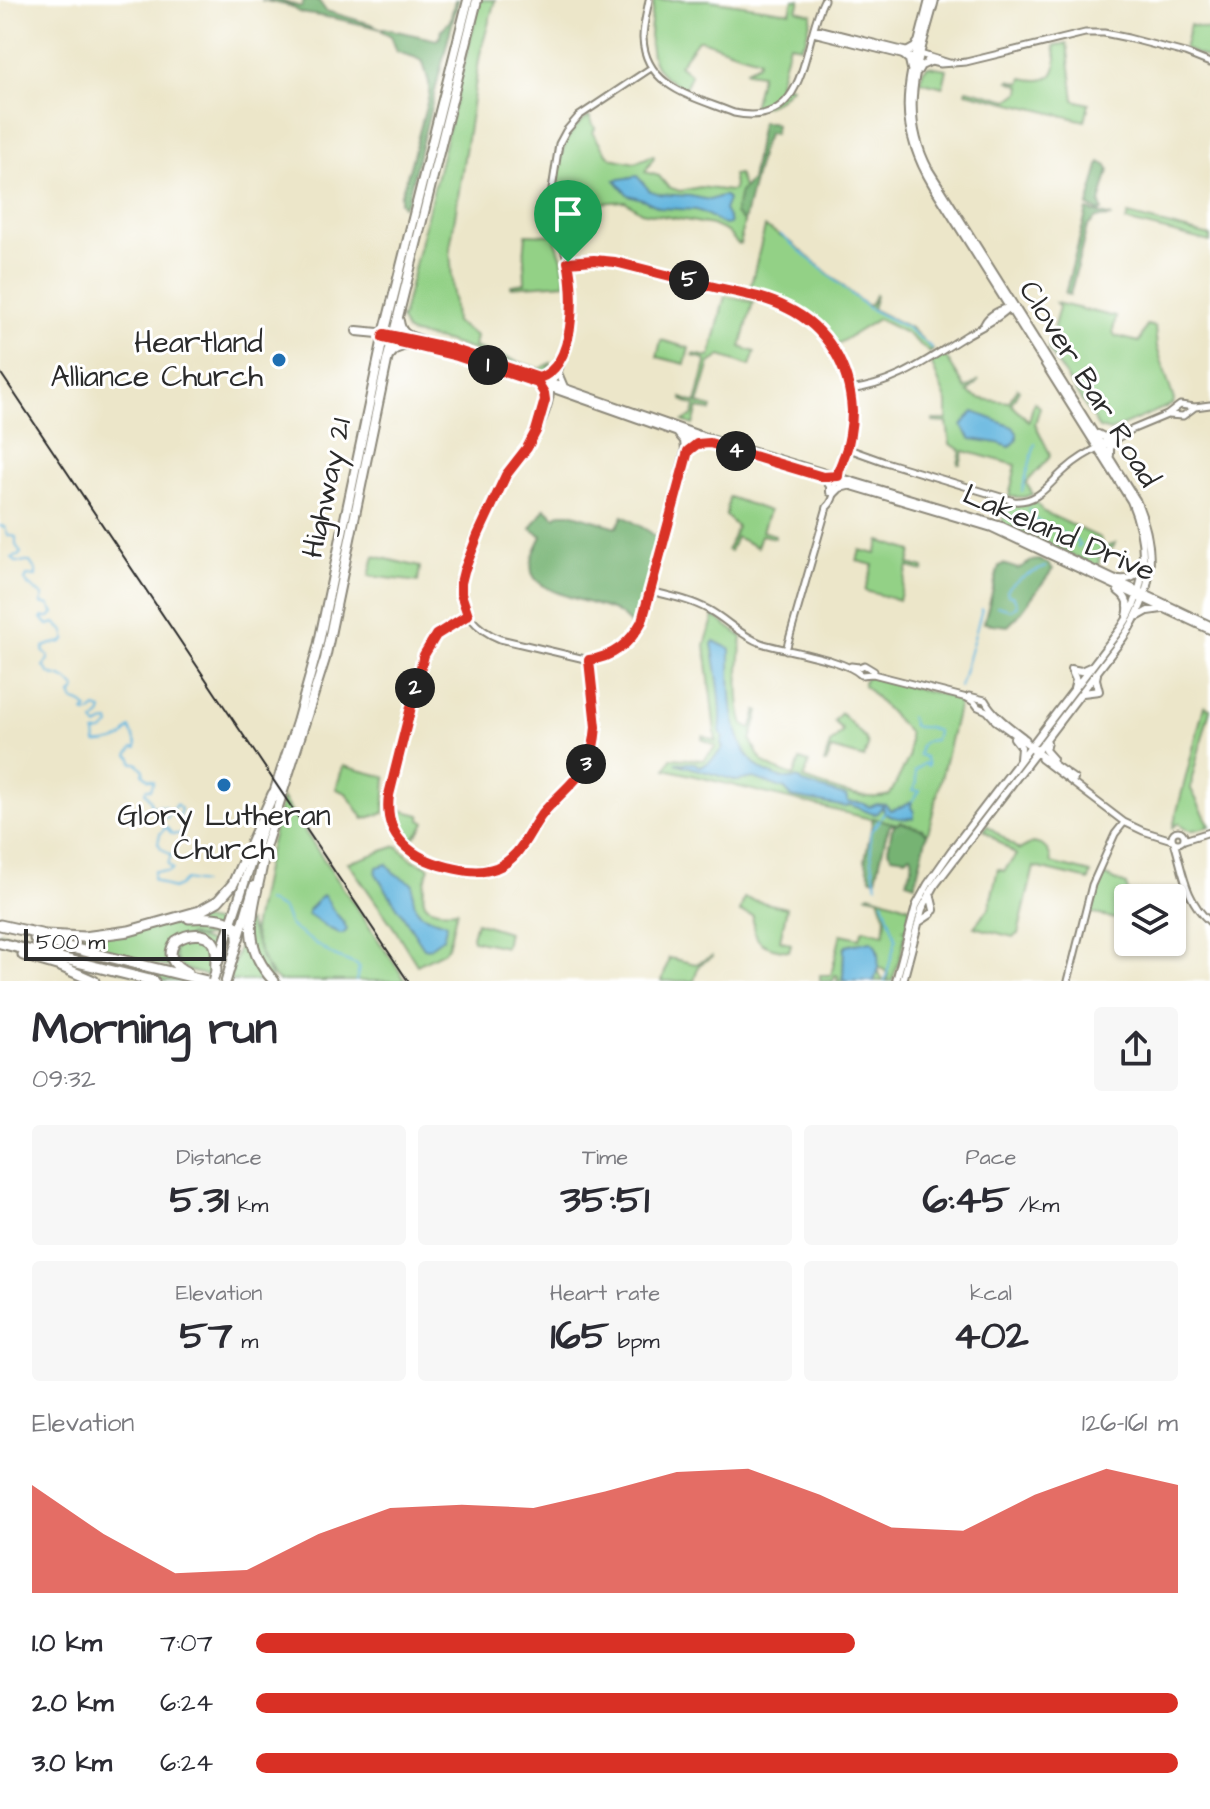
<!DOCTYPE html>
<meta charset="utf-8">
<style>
body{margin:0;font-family:"Architects Daughter",sans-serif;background:#f7f7f7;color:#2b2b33;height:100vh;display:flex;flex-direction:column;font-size:30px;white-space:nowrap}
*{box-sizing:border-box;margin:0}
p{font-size:26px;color:#7c7c81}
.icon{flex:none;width:44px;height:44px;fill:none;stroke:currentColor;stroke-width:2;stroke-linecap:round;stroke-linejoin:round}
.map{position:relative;height:981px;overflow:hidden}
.side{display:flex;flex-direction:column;background:#fff;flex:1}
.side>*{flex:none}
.buttons{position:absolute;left:1114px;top:884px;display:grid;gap:16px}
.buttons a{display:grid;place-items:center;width:72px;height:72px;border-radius:8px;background:#fff;box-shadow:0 2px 6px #0004;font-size:40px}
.scale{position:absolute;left:24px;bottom:20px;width:202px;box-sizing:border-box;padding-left:8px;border:4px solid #2b2b2b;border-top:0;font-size:22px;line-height:28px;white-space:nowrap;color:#2b2b2b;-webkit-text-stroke:6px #fff;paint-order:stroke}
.pin{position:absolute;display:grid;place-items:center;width:68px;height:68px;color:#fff;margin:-82px -34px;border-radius:50% 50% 50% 0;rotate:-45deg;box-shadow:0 0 8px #0007}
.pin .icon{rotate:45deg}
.km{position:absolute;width:40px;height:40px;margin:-20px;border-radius:50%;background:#222;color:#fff;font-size:22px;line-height:40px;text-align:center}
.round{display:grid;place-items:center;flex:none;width:84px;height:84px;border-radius:8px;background:#f7f7f7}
.head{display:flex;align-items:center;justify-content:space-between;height:136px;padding:0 32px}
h1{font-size:44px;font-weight:700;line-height:60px}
.figures{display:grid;grid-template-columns:repeat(3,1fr);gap:12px;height:136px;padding:8px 32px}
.figures div{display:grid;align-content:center;border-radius:8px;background:#f7f7f7;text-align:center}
.figures b{font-size:40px;font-weight:700}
.figures small{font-size:22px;font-weight:400}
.figures p{font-size:22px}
.chart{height:224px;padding:16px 32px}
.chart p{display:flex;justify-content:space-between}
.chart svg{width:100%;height:144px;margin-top:8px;fill:#d93025;opacity:.7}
ul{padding:0 32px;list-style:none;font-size:26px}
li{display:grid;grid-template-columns:128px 96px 1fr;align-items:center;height:60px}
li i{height:20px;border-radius:10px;background:#d93025}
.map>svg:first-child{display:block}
.green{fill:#93d186;stroke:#5f7e58;stroke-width:2}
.forest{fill:#76b373;stroke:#506f4f;stroke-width:2}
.water{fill:#64b6df;stroke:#487085;stroke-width:2}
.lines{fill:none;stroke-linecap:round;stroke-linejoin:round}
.stream{stroke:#64b6df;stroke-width:2}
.tertiary-casing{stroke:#8c887a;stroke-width:9}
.secondary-casing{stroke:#8c887a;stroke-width:10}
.primary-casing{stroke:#8c887a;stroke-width:12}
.motorway-casing{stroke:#8c887a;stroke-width:13}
.tertiary{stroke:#fff;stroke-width:5}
.secondary{stroke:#fff;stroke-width:6}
.primary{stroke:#fff;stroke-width:8}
.motorway{stroke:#fff;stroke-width:9}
.rail{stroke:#2b2b2b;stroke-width:2}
.primary-bridge-casing{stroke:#8c887a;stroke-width:12;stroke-linecap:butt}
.primary-bridge{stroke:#fff;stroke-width:8}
.route-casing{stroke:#fff;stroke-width:16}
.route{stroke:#d93025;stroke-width:10}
.poi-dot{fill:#1f6fb2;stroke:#fff;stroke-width:3}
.labels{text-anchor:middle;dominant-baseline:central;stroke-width:6;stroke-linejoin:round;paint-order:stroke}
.poi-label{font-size:30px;fill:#2b2b2b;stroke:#fff;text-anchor:end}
.street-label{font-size:30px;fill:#2b2b2b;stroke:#fff}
</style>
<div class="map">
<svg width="1210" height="981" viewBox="0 0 1210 981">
<rect width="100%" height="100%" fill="#fff"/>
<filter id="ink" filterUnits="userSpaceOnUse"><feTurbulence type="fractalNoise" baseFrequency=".0125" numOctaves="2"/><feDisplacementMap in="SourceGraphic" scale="16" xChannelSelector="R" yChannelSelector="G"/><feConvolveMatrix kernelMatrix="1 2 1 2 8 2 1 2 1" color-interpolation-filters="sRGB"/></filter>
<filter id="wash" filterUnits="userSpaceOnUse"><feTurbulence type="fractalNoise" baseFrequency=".006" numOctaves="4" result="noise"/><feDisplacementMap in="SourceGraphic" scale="32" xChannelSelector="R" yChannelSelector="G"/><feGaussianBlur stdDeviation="1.8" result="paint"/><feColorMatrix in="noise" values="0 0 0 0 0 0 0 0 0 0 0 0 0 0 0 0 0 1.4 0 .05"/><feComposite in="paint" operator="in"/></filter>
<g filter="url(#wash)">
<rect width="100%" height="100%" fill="#ece6c9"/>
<path class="green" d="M480,0H495L480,54L450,249L455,322L476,336L474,347L540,369L552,362L546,372L538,371L448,342L409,333L406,331L400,318H402Z
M654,0H709L790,12L793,0H800L797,10L812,14L805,42H803L802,46L789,44L779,83L791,87C780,100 770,107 753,108L761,74L747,72L746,70L758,64L759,59L735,52L701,40H698L679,65L691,75L685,88C641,72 649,37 654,0Z
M1190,25L1210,30V59L1184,49Z
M1067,43L1074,100L1089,104L1085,121L966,92L967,89L1009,100L1020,92L1021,86L1009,81L1010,80L1021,83L1023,78C1051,85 1061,74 1054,46Z
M928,66L947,69L943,87L920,81L923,71Z
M589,116L595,128L593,133L603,149L611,158L635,163L653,155L654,157L645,172L659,176L668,187L680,191L700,187L730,191L734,190L733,175L738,174C749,196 745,220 740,244H738L727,232L712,225L641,212L625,201L599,203L595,200L586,186L554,196C560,164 559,135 589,116Z
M1128,215L1210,236V242L1126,221Z
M765,227L792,243L864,304L870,306L875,295L876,296L872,309L911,328L933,350L930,353L906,333L878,319L836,345C809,312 792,303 751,292L750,289Z
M526,234L554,235L562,259L566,283L511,287V285L525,283L524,258Z
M725,296L753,302L741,347L755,352L750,366L721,356L710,363L698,404L712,408L711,411L698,408L693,425L683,421L693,415L695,406L682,400V398L696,403L706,363L705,359L693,356L694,354L710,357Z
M1056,303L1116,317L1113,331L1115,336L1139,342L1147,325L1155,327L1157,347L1174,400L1173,404L1110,431L1099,428L1048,349L1059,307Z
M661,340L689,348L685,364L657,357Z
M944,354L966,389L979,380L968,392C981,402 994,400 1009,402L1017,388L1019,390L1011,404L1029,421L1034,402L1040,407L1035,424L1050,454L1049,458L1026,483L1033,494L1025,497H1009L1016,465L964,451L960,464H958L961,450L950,444L947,423L933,422V420H947V403L931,362Z
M729,497L769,511L762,531L775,535V538L761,535L757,547L736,537L730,551L727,550L737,527L726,516Z
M1007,502L1017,504L1035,502L1044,512L1100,538L1104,548L1115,543L1113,548L1100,552L1098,567L1002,523Z
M880,541L912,551L909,564L924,568L923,571L908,567L899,600L865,591L873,565L857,561L860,550L876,554Z
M374,556L420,567L418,582L369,576Z
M714,616L742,637C739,665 735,698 744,725L751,729L757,711L759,712L751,740C762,767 767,767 794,776L800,760L809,763L804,779C829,787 864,803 890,795L909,757V733L863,684L866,676L960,699L928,833L666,769L671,758L704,760L716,746L702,739L703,736L716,741L705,645Z
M1204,706L1210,709L1192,778L1191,789L1210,826C1199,829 1187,835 1179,823L1173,827Z
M841,713L866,739L868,746L864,758L832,749L826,763H824L830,744L843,731L834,721Z
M343,766L386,777L384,813L364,819L346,793L336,789Z
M282,798L406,981H279L272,975L261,958L253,929L266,864Z
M393,808L420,815L421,820L425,822L421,830L408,844L395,823Z
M987,825L1019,850L1032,843C1044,844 1051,851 1051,863L1091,873L1089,880L1034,867L1018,934L1013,937L974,927L989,908L998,869L1004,871L1016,855L984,830Z
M397,846L413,860L429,867C419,899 418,914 457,910L448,947L443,952L417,965L396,931L348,862C365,859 380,851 397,846Z
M1102,874L1126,885L1130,898H1128V922L1091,913Z
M870,894L910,907L907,928L904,929L906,930L901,954L892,981H874L877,970L883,980H887L888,974L883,969L877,968L878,950C865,945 855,939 844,949L843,979L845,981H837L838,976L835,975L833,981H820V975H831L841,934L860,938L863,929L884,934L886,918L879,897L868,895Z
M744,898L787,908L780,940L791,944L789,951C764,948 751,943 753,916L740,912Z
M195,919L226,924L218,950L209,936L174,940L176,969L40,938H56Z
M248,922L272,981H229L245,924Z
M476,922L508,932L505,947L473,940L472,936Z
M0,932L197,981H164L0,940Z
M190,935L211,943C212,953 216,964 208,973L209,976C188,970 177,972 173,948Z
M712,956V957L699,965L694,981H662L669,958L696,964Z"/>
<path class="forest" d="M261,0H278L301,7L304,0H318L326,11L371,24L382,29L338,19L301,13L290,6Z
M455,0H458L407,202L403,206L400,202V197L410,167L429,95V83L423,62L414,57L397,52L391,36L382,31L383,28L437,40L441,36L442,29L450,21Z
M761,122H772L776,125L774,134L768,133L762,147L744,222L735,214V208L737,206L740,192L751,181Z
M1100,162L1107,166L1109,170L1100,203L1102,210L1100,212L1088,206Z
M1087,210L1112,217L1096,218L1087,227L1070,295L1065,294Z
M545,508L555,517L561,513H570L617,527L623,516L650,532L658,539L637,618L633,627C627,620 622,615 614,611C595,602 537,594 532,572C529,559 537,547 542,536L531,529Z
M1039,560L1047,563L1053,569L1018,616L1008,626L984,623L999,566L1003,564L1018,569L1032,561Z
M873,818L898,824L900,822L922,829L927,834L915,884L906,881C910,874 915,863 911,855L905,858L892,856L888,849L892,829L896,824L890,825L885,839L876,879L871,878L865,860Z"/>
<path class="water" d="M637,176L650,191L659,194L690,196L710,200L721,196H725L728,200L724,210L729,219L730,224L724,225L704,213L696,210L661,208L642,199L628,195L615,180Z
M974,412L1013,427L1017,433V440L1010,447L998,443L971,439L962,426L967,419Z
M714,641L730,649C730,687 727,756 770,774C775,776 782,779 788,779C792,779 796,778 800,779L803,783L846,796L848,802L862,803L870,807L877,804L886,805L890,810L904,806L912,801L911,807L914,812V818C904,819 893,819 884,813L883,806L876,814C867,814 859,806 849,805L846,807L792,797L785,789L754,778L737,781L676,763H694L700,766C710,764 716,756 723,748L721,744L723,738L720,731C724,712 716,666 712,644Z
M387,864L394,873L413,884C411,914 421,916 447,923L443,938L428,949L424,948L376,874L377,867Z
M323,895C328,899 329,904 333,910C338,917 344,920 347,930L343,934H339L337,932C326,928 318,921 308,914V910Z
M871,941C882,949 879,970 874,981H845L843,979L844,949L846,946Z"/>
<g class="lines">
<path class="stream" d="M781,235L868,308L906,327L932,348
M1022,491L1035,444
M1029,510L1036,520L1077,541L1080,544L1078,547
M0,526L5,527L8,535L16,537V545L21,553L18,556L12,558L16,562H30L36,571V577L27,576L25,580L29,586L43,596L41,603L49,605L54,613L50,617H43L42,618L48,625L55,623L65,632V640L63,642L52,644L44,647L43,651L48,656V659L44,666C53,681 56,672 67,680C71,683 73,686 76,689L71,695L74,701C80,702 84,704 88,709L84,712L86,713H90L96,708L102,710L100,716L93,722L97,727L102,723L109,722L110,726L102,732L95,733L96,743C102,744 118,741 123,737C126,735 127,731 130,728L137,746V748H133L128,755L132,758L133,763H137L144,770L143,774L148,779L154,781L151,789H146L145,792L151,801V806H165V810L160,813L167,818L176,804L181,809L179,816L183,827L181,834H172L166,827L160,834L158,843L161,848L171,855L168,865L173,869L168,872L154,871L153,879L172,889L179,886L185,880L202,883
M997,606L1011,610L1017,605L1014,597L1008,595L1007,591C1016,578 1032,573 1046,567
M960,687L982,609
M910,717L913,726C922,729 929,725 937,731L935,740L926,741L921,745L919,755L925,757L928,764V766L924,763L915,771L916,784L913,790L920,791L912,801
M881,818L884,813
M877,886C874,879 868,837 871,831C873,827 877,824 879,820
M266,901L283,909L289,924L294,929L334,956L357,965L359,968L356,981
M883,901L896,939L885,981"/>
</g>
</g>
<g filter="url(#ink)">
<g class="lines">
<defs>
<path id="tertiary" d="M649,0C647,12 643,25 643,38C645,88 695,97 734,113C810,129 801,44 824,0
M814,28L910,52
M813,33L917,59
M920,54L949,63
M927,61L940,64L966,62L1085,33H1104L1128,38L1185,53L1210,63
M568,262L594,260L615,262C647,270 679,278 710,286C784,304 843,317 851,405C853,420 847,465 838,476
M984,324C988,315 1002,308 1011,307
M552,382L558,373L570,333L573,319L574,307L568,262L551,208V196L559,144L566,131L579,116L651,68
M552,382L556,364L560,359
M551,388C550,408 538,434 525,450C519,458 511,465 506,474C497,492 489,512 480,531C473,547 463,565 461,583C457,610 477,630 500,639L589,660C614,657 631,642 642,621L692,436
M850,390C899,383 926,360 967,335C981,327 997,320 1008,309
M1168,415L1183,416L1195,407
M539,418L547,393L551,388
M1104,445V442L1125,431
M846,448L885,462L1014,501C1039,503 1049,483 1066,469C1077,459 1091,451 1104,445H1106L1131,430L1167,415L1180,405L1195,407L1210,405
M680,470L689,434
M650,591C671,596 691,600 709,610C727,620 741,636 761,643C785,651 845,659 861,675L873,674L967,698L975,703L978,707L987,711L997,722
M468,615L436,635L424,655L389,795C384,838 411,857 449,867C465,871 481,874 497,867C523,856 527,832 544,812C565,787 588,772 595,738C600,714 592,682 589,658
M786,650L827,507C834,501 835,490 836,481
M851,666L859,667L864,665L874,671
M969,696L985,700C994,716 1011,727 1026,739
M1041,759L1124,822L1143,831L1172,840
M1172 837a6 6 0 1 1 12 0a6 6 0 1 1-12 0Z
M1184,840L1210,832
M1174,842C1183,871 1185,900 1210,922
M1068,981L1092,885L1115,834L1123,824"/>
<path id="secondary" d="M908,51L915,47L917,43
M903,55L909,60L911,69
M918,71L921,66L930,62
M390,333L457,350L711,439L1002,526L1210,625
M390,339L483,364L692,438L992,528L1210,630
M558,373L564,387
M539,378L553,371
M538,383L544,393L545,400
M678,434L684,441L685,450
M1098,434L1106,438L1113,437
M688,451L697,444L706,443
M1110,455V448L1115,441
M823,477L830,486V492
M834,494L840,488L848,486
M1119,579C1130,580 1138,577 1141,566
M1118,591C1127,597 1130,606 1127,616
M1139,616L1148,611L1162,609
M1071,669L1076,680L1074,688
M1071,669L1081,671L1092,666
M1083,693L1099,691L1096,679L1097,674
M995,720L1035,749
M1014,738L1021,747L1020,759
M1047,742L1045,750L1053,759
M1033,750L1074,779
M930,893L934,910
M919,922L931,914
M896,981L916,906L928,884L951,851L1121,628C1148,589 1149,544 1131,501L933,186C890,115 911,74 929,0
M903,981L922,909L935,885L1123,638C1154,593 1158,551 1136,500L929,170C897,110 919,61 935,0"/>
<path id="primary" d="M399,321C401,335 409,336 420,340
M357,331L389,334
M389,356L395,349L408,344
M272,799L297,722L318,647L383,338L468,0
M262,857L325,659L387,361L477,0
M218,962L264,823
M226,981L254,886"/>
<path id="motorway" d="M264,852C258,900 234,939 274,981
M189,918C202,917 226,916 235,926C238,930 238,935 238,939
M0,925L45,935L84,937L129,931L200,911L218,901L233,884L273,794
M35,939L207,981
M0,943L154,981
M23,955L60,966L94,981
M187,972C172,965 166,955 176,941C189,932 213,930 216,950C217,957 215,964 216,971"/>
</defs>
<use href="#tertiary" class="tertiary-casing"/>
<use href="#secondary" class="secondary-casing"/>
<use href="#primary" class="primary-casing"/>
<use href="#motorway" class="motorway-casing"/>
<use href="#tertiary" class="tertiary"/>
<use href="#secondary" class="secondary"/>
<use href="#primary" class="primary"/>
<use href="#motorway" class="motorway"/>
<path class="rail" d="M0,372L408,981"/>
<defs>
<path id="primary-bridge" d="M213,981L215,973"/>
</defs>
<use href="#primary-bridge" class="primary-bridge-casing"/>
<use href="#primary-bridge" class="primary-bridge"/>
</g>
</g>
<g class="lines" filter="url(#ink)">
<defs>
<path id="route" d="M594,260L615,262C647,270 679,278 710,286C735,292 764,296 787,308C827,327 850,367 852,411C852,426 849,446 843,459C841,466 838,469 838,476L823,477L710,443L697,444L688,451L642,621C631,642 614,657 589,660L596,727C595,738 593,752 588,762C577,782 557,796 543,813C527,833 522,857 496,868C480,874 464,871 448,867C412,858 383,838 389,795L424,655L436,635L468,615L461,594V583L464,571L478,535L506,475L527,448L536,431L545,400L544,393L538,383L457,356L383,338L384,334L446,347L539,378C576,366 575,294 568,262Z"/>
</defs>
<use href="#route" class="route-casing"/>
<use href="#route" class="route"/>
</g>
<g class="poi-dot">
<circle cx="279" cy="360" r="8"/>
<circle cx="224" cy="785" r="8"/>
</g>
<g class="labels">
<g class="poi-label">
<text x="263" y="343">Heartland<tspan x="263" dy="34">Alliance Church</tspan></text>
<text x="224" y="816" text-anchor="middle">Glory Lutheran<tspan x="224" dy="34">Church</tspan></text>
</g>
<g class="street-label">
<text transform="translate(1089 384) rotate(58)">Clover Bar Road</text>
<text transform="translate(327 488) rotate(-78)">Highway 21</text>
<text transform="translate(1059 533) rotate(23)">Lakeland Drive</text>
</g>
</g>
</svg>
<div class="buttons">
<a><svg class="icon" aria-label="layers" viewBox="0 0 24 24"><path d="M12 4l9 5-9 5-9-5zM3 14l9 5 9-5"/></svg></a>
</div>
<div class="scale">500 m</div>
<div class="pin" style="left:568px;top:262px;background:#1e9e55"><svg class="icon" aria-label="arrive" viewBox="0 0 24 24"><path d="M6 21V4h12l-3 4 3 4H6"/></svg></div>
<b class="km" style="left:488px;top:365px">1</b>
<b class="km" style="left:415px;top:688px">2</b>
<b class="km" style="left:586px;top:764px">3</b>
<b class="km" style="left:736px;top:451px">4</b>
<b class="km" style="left:689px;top:280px">5</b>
</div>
<section class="side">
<div class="head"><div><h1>Morning run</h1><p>09:32</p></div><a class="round"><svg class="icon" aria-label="share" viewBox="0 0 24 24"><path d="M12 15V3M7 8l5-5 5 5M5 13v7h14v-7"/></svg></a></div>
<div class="figures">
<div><p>Distance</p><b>5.31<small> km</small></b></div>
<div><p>Time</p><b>35:51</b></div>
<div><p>Pace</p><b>6:45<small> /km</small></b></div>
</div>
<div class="figures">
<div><p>Elevation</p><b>57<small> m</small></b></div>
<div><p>Heart rate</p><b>165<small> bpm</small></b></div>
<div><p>kcal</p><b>402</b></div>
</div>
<div class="chart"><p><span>Elevation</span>126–161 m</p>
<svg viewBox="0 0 160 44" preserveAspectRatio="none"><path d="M0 44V11L10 26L20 38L30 37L40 26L50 18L60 17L70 18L80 13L90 7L100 6L110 14L120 24L130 25L140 14L150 6L160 11V44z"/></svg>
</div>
<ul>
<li><b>1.0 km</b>7:07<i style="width:65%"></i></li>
<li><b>2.0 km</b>6:24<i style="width:100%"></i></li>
<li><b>3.0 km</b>6:24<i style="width:100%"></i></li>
</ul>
</section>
